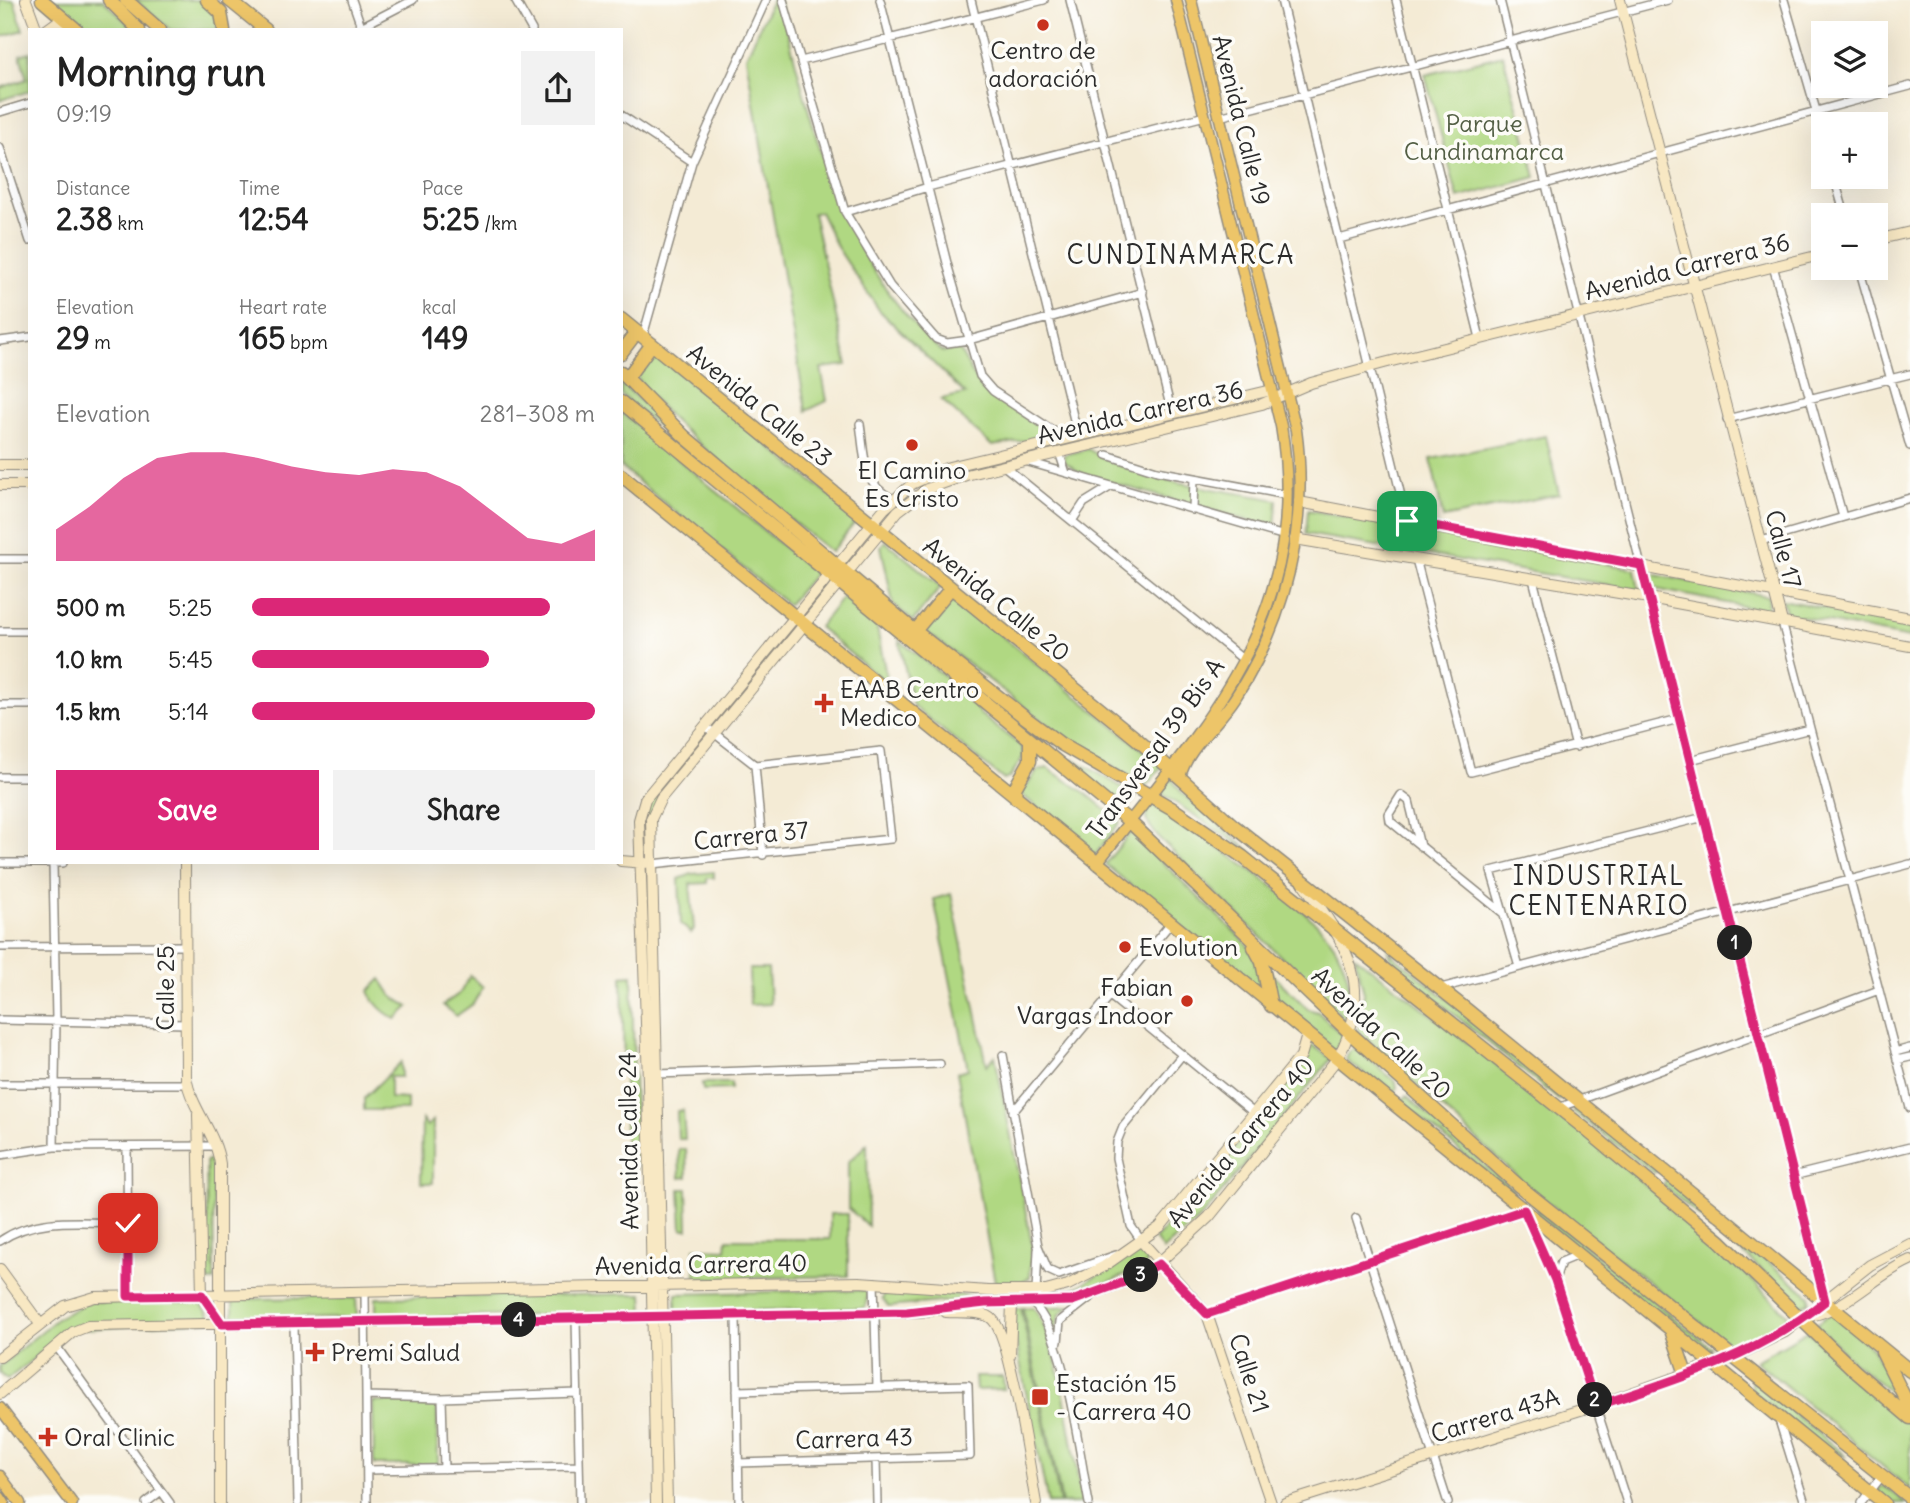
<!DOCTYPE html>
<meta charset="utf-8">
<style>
body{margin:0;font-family:Delius,sans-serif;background:#f2f2f2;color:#222;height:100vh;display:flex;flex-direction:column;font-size:26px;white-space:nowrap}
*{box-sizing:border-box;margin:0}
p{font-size:23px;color:#767676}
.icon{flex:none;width:38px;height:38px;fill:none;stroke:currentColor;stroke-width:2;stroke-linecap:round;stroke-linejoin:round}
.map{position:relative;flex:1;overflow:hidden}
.sheet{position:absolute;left:28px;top:28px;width:595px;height:836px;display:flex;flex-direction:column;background:#fff;border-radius:0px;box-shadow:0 7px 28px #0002}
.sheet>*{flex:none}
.tools{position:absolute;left:1811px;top:21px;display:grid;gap:14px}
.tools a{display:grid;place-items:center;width:77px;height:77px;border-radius:0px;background:#fff;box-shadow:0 7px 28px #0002;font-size:35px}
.pin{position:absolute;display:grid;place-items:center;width:60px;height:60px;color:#fff;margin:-30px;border-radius:14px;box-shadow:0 4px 10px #0006}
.km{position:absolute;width:35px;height:35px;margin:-18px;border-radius:50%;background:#222;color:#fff;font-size:19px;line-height:35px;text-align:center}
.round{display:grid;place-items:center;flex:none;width:74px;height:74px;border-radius:0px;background:#f2f2f2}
.summary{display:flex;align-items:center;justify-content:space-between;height:119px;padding:0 28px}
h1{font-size:38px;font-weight:700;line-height:52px}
.stats{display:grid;grid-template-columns:repeat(3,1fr);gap:10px;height:119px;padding:7px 28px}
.stats div{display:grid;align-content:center}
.stats b{font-size:30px;font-weight:700}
.stats small{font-size:19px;font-weight:400}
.stats p{font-size:19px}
.chart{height:196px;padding:14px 28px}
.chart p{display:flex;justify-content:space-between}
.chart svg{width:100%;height:126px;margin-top:7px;fill:#db2777;opacity:.7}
.cta{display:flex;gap:14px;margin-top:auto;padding:14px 28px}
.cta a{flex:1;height:80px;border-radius:0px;background:#db2777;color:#fff;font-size:28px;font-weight:700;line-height:80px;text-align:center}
.cta a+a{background:#f2f2f2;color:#222}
ul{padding:0 28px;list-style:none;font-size:23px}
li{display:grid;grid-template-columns:112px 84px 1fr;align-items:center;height:52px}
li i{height:18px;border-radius:9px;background:#db2777}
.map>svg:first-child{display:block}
.green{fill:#b0d882;stroke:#6e8256;stroke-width:2}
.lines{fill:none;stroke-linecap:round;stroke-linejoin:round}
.street-casing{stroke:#908b80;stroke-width:10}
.secondary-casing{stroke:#908b80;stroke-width:12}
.primary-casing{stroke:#908b80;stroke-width:13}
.highway-casing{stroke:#908b80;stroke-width:15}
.street{stroke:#fff;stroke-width:7}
.secondary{stroke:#f8e8c3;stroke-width:10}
.primary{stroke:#edc569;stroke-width:10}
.highway{stroke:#edc569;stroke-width:12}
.route-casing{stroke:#fff;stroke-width:14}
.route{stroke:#db2777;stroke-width:9}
.poi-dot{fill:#c8321e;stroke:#fdfcf7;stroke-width:2.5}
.labels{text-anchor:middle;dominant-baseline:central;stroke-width:7;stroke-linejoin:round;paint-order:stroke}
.poi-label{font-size:24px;fill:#2b2b2b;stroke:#fdfcf7;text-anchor:start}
.street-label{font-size:24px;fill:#2b2b2b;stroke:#fdfcf7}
.park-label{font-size:24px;fill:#535f45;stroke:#fdfcf7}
.neighbourhood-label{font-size:26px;letter-spacing:2px;fill:#2b2b2b;stroke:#fdfcf7}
</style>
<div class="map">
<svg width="1910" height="1503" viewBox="0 0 1910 1503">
<rect width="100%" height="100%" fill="#fdfcf7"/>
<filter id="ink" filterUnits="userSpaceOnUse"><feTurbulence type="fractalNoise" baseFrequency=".0143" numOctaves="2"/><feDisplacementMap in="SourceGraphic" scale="14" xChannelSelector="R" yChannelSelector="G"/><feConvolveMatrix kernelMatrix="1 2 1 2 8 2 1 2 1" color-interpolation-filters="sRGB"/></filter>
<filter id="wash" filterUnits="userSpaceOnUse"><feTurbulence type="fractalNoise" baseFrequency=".00686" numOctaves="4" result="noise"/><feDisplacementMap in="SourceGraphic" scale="28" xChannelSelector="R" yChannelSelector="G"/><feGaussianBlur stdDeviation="1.57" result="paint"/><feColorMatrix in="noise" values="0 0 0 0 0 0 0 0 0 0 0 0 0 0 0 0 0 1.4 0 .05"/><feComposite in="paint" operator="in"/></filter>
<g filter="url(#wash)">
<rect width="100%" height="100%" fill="#f4ebd5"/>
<path class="green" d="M0,0H14L23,30L0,37Z
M52,0H103L135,30H88Z
M135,0H199L217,17L218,30H171Z
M772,0H779C815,130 836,258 942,352L959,349L980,387L1054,436L992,446L941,399L965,394L879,310L837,247L820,212L813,213L847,365L821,368L827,401L806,411L746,57Z
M30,52V91L0,100V88L27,79L20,55Z
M1503,55L1536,177L1458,198L1425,75Z
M651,350L858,519L831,552C799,526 641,405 637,374Z
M621,382L677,437L674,440L621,395Z
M621,412L815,573L788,605L621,467Z
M1546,436L1559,494L1443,518L1431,459Z
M1088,449C1142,483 1215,488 1277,500L1275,528L1084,475L1065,462L1064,455Z
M1308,510L1635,569L1639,590L1306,534Z
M885,541L941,587L913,621L893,604L881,546Z
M1650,574L1768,596L1767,611L1655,589Z
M952,596L1163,766L1146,786L1069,741L924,630Z
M843,597L876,623L888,685L819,627Z
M1782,600L1910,624V638L1787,614Z
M785,634L789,637L717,725L713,722Z
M899,640L968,695L980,714L1022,747L1023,757L1010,777L1004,780L913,706Z
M704,734L708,737L660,793L648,849H645V815L651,800Z
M1074,759L1137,796L1126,810L1071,764Z
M1047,768L1087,794L1120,822L1095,855L1021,794L1037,771Z
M1171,778L1182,793L1256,856L1161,793Z
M1149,802C1196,834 1312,903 1337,950C1349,972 1353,997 1348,1022L1157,836L1146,820Z
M1131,832L1245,942C1257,957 1261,973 1259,992L1105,864Z
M714,872V878H707V883L690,884L694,929L691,933L681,924L679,879L692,874Z
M951,894L987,1065L995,1056L1032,1244L1030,1277L1022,1283L995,1282L957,1072L968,1069L934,899Z
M1387,950L1565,1095L1559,1100L1394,965Z
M1355,956C1503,1070 1656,1183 1788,1315L1789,1320L1734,1349L1530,1188L1358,1031L1364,993Z
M749,969H768L770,1004L750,1005Z
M1270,972L1308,1009L1318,1012L1343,1036L1334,1053L1278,1004Z
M632,975L636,1171L626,1172L622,976Z
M470,976L483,987L473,1004L456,1016L443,1005L460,993Z
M381,979L392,996L409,1007L396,1019C384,1013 374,1004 369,991Z
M1311,1044L1331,1059L1204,1214L1163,1250L1155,1239L1186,1207L1299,1067Z
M1356,1048L1396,1082L1397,1088L1392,1095L1346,1060L1349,1052Z
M401,1062V1077H390V1098L407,1099V1110H364V1098Z
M702,1083H731V1089L703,1090Z
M1407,1096L1513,1190L1514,1196L1400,1101Z
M1578,1105L1658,1170L1654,1173L1573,1112Z
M683,1110L685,1139H678L677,1111Z
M422,1120L427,1126L433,1120V1183H421Z
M867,1144L868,1226L848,1208V1162Z
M679,1149H686L687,1177L680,1178Z
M206,1161H213L214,1281H208Z
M1667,1179L1810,1296L1809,1303L1798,1307L1770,1277L1663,1185Z
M680,1189H687L688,1229H682Z
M1537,1208L1712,1348L1705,1352L1538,1216Z
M830,1214H848V1276L696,1279L695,1248L726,1249L727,1239H830Z
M1137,1252L1148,1259L1145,1266C1105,1285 1076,1298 1031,1297L1077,1287Z
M865,1290L868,1293L865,1308L676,1312V1294Z
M887,1291L979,1296V1298L889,1307L882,1299Z
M643,1294L644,1313L376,1318V1298Z
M356,1298L357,1318L233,1319V1299Z
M89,1302H200L209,1314L210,1321L69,1330L7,1380L0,1373V1366L59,1317Z
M1070,1306L1060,1314L1055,1330L1042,1308Z
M1033,1307C1062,1346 1073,1452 1082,1503H1062L1023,1308Z
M1017,1308H1021L1060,1503H1048L1014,1332L1013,1313Z
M1831,1313L1873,1349L1902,1401L1850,1359L1816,1324Z
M1808,1331L1910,1425V1489L1756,1361Z
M1003,1377L1004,1389L976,1390L975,1377Z
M1751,1378L1847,1457L1822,1447L1751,1390Z
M373,1402H437L438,1465H374Z
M1884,1486L1907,1503H1890L1878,1491V1488Z"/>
</g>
<g filter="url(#ink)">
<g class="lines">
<defs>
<path id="street" d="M352,0L361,26
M515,0L532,30
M783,0L845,212L890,286L936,339L947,343L969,340L1143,292
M880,0L948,267L980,376L993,391L1066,439
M971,0L1078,436
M1070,0L1172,414
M1281,0L1407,521
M1396,0L1480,338
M1500,0L1824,1301
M1784,0L1824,138
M355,30L413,0
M801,61L1044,0
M0,112L30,103
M621,115L692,162
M1219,117L1668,0
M0,148L30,241
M1834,177L1845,215
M845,212L928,187L1205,116
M1339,239L1910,86
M1773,266L1843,517
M1859,268L1910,446
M643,336L692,162L766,0
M0,341L30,337
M1727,419L1910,374
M860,424C865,455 861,484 893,499
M1059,452L1066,473
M1107,455L1157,471L1287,495
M1025,461L1285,536
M1004,466L1245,661
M1193,510L1194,478
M1072,521L1084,503L1110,487
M1761,541L1910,498
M0,559H30
M1416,559L1471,772L1679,719
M1533,579L1576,747
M1782,622L1910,1108
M0,631H30
M0,705H30
M705,726L755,765L763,855
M1690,760L1810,729
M0,777H30
M1420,846L1409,801L1401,795L1389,814L1390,821L1503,913
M0,863H63
M53,863L56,1020L54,1147
M652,864L891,839L881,751L755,765
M0,947L185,946
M1519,967L1491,871L1704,817
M1441,988L1910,864
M1110,996L1254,1113
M0,1020L186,1024
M1895,1052L1910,1048
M1003,1055L1038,1246L1048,1270L1059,1275L1116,1255
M1897,1060L1910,1057
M657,1074L940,1064
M0,1084H187
M1558,1108L1879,990
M1013,1112L1170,924
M127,1147L128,1296
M0,1155L54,1147L216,1146
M1793,1176L1910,1147
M1526,1214L1555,1280L1627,1503
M1356,1218L1448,1503
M0,1241C37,1215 85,1223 128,1223
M1142,1242L1131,1226L1116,1158L1117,1142L1123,1127L1182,1055
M1555,1279L1561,1262L1578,1255
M874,1282L877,1387
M365,1292L367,1503
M1036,1292L1038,1250
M1032,1303C1065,1330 1080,1458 1089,1503
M1207,1314L1524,1211
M736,1316L739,1503
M576,1319L580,1503
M294,1324L298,1503
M1058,1342L1060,1321L1092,1296
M56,1346L170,1503
M737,1391L968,1385L970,1456L738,1463
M366,1396L442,1398L577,1393
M442,1398L444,1469
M1779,1420L1805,1503
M876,1459L877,1503
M367,1470L579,1466
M146,1503L161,1491
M1861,1503L1882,1476"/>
<path id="secondary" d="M26,0L37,30
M1620,0L1782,622
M46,30L57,22H68
M1876,240L1910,232
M0,465H30
M0,485H30
M1299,502L1910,618
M1295,539L1649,598L1910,646
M621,861L645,863
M185,863L186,1078C192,1110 216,1133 220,1164V1503
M198,1114L202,1295L221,1324
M1142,1242L1207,1314L1271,1503
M0,1269L40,1324
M946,1312C959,1313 985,1310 993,1320C1011,1338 1030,1471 1036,1503
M1811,1316C1852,1306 1872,1277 1910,1260
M1010,1355L1012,1303
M0,1357L65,1306L95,1297L859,1282L988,1291H1046L1068,1285L1103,1267L1160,1227L1301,1056L1307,1035
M0,1394L73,1332L88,1326L920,1312L985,1303L1071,1301L1124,1282L1153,1268L1209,1217L1337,1059C1376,991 1347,943 1305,886
M656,1503L648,1081L639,820L645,799L884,509L912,484L949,467L1272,390
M667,1503L651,819L661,798L898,511L927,489L966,475L1262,404L1311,383L1384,363L1824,254
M1285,1503L1609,1401L1733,1357L1785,1332L1870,1265L1910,1244"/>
<path id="primary" d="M1180,777C1187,748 1219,723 1235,698C1286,621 1309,523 1296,430L1191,0
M1096,864C1204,726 1313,616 1281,426L1176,0
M0,1408L72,1503
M0,1476L20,1503
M0,1497L4,1503"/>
<path id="highway" d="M42,0L77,30
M109,0L139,30
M126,0L160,30
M207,0L221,13L224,30
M229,0L266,30
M621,319L1138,740L1234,826L1467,1010L1910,1371
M621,353L637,332
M621,372L684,436L915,631L1023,716L1061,744L1173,809L1243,857L1584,1128L1720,1241L1855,1371L1910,1418
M627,378L652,344
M621,402L1129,821L1351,1034L1519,1186L1910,1498
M621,475L1884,1503
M915,631L951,588
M1016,798L1015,788L1030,761V740
M1254,947L1262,962L1271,1006
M1671,1330L1686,1374
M1882,1352L1910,1408"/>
</defs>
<use href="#street" class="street-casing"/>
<use href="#secondary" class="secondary-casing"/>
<use href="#primary" class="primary-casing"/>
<use href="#highway" class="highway-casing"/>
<use href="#street" class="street"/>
<use href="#secondary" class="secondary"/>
<use href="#primary" class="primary"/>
<use href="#highway" class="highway"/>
</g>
</g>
<g class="lines" filter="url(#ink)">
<defs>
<path id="route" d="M128,1223V1296L202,1295L222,1324L907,1312L985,1303L1072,1301L1124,1282L1159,1264L1207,1314L1524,1210L1555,1280L1596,1406C1676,1380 1759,1355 1825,1301L1641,565L1407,521"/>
</defs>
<use href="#route" class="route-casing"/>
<use href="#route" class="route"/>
</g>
<g class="poi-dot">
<circle cx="1043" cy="25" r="7"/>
<circle cx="912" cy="445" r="7"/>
<path d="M820.5 692.5h7v7h7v7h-7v7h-7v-7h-7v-7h7z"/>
<circle cx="1125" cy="947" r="7"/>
<circle cx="1187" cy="1001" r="7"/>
<path d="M311.5 1341.5h7v7h7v7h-7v7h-7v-7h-7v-7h7z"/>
<rect x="1031" y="1388" width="18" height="18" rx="3.5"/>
<path d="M44.5 1426.5h7v7h7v7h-7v7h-7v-7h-7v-7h7z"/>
</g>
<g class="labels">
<g class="poi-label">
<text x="1043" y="50" text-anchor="middle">Centro de<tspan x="1043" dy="28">adoración</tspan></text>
<text x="912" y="470" text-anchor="middle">El Camino<tspan x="912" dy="28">Es Cristo</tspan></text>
<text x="840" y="689">EAAB Centro<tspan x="840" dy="28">Medico</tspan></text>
<text x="1139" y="947">Evolution</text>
<text x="1173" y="987" text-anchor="end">Fabian<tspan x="1173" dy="28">Vargas Indoor</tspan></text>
<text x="331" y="1352">Premi Salud</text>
<text x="1056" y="1383">Estación 15<tspan x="1056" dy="28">- Carrera 40</tspan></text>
<text x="64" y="1437">Oral Clinic</text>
</g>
<g class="street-label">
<text transform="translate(1242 120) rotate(76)">Avenida Calle 19</text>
<text transform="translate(1687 266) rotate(-14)">Avenida Carrera 36</text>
<text transform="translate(760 405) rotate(39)">Avenida Calle 23</text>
<text transform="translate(1140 412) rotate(-13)">Avenida Carrera 36</text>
<text transform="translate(1784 549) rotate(75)">Calle 17</text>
<text transform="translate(997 599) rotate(39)">Avenida Calle 20</text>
<text transform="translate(1155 748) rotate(-54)">Transversal 39 Bis A</text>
<text transform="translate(751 835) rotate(-6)">Carrera 37</text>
<text transform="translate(165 988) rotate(-90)">Calle 25</text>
<text transform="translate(1382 1033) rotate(43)">Avenida Calle 20</text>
<text transform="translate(628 1141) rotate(-91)">Avenida Calle 24</text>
<text transform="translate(1240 1142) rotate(-50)">Avenida Carrera 40</text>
<text transform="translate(701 1264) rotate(-1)">Avenida Carrera 40</text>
<text transform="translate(1250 1373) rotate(72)">Calle 21</text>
<text transform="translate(1495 1415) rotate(-17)">Carrera 43A</text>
<text transform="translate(854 1438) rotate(-2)">Carrera 43</text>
</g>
<g class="park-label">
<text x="1484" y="123">Parque<tspan x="1484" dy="28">Cundinamarca</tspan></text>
</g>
<g class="neighbourhood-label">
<text x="1181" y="254">CUNDINAMARCA</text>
<text x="1599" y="875">INDUSTRIAL<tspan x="1599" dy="30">CENTENARIO</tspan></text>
</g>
</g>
</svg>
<div class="tools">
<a><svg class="icon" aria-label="layers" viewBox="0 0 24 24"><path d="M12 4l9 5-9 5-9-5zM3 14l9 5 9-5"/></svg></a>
<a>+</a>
<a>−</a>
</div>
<div class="pin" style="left:1407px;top:521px;background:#1e9e55"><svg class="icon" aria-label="arrive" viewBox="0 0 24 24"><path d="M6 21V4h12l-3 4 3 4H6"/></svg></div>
<div class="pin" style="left:128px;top:1223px;background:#d93025"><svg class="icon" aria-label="check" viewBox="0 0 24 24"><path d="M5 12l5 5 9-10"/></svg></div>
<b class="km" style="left:1735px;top:943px">1</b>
<b class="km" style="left:1595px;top:1400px">2</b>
<b class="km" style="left:1141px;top:1275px">3</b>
<b class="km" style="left:519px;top:1320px">4</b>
<section class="sheet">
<div class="summary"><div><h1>Morning run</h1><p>09:19</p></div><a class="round"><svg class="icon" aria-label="share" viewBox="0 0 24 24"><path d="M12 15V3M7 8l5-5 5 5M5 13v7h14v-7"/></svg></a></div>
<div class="stats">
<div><p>Distance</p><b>2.38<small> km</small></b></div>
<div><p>Time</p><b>12:54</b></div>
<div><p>Pace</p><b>5:25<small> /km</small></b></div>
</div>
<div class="stats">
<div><p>Elevation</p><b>29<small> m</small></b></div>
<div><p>Heart rate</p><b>165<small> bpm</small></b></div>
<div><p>kcal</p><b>149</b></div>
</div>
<div class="chart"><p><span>Elevation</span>281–308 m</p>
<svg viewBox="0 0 160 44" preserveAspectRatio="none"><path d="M0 44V33L10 25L20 15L30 8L40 6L50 6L60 8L70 11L80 13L90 14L100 12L110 13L120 18L130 27L140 36L150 38L160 33V44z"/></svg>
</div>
<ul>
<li><b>500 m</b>5:25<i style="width:87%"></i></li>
<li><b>1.0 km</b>5:45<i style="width:69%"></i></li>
<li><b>1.5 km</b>5:14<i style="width:100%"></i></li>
</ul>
<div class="cta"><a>Save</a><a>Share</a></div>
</section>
</div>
